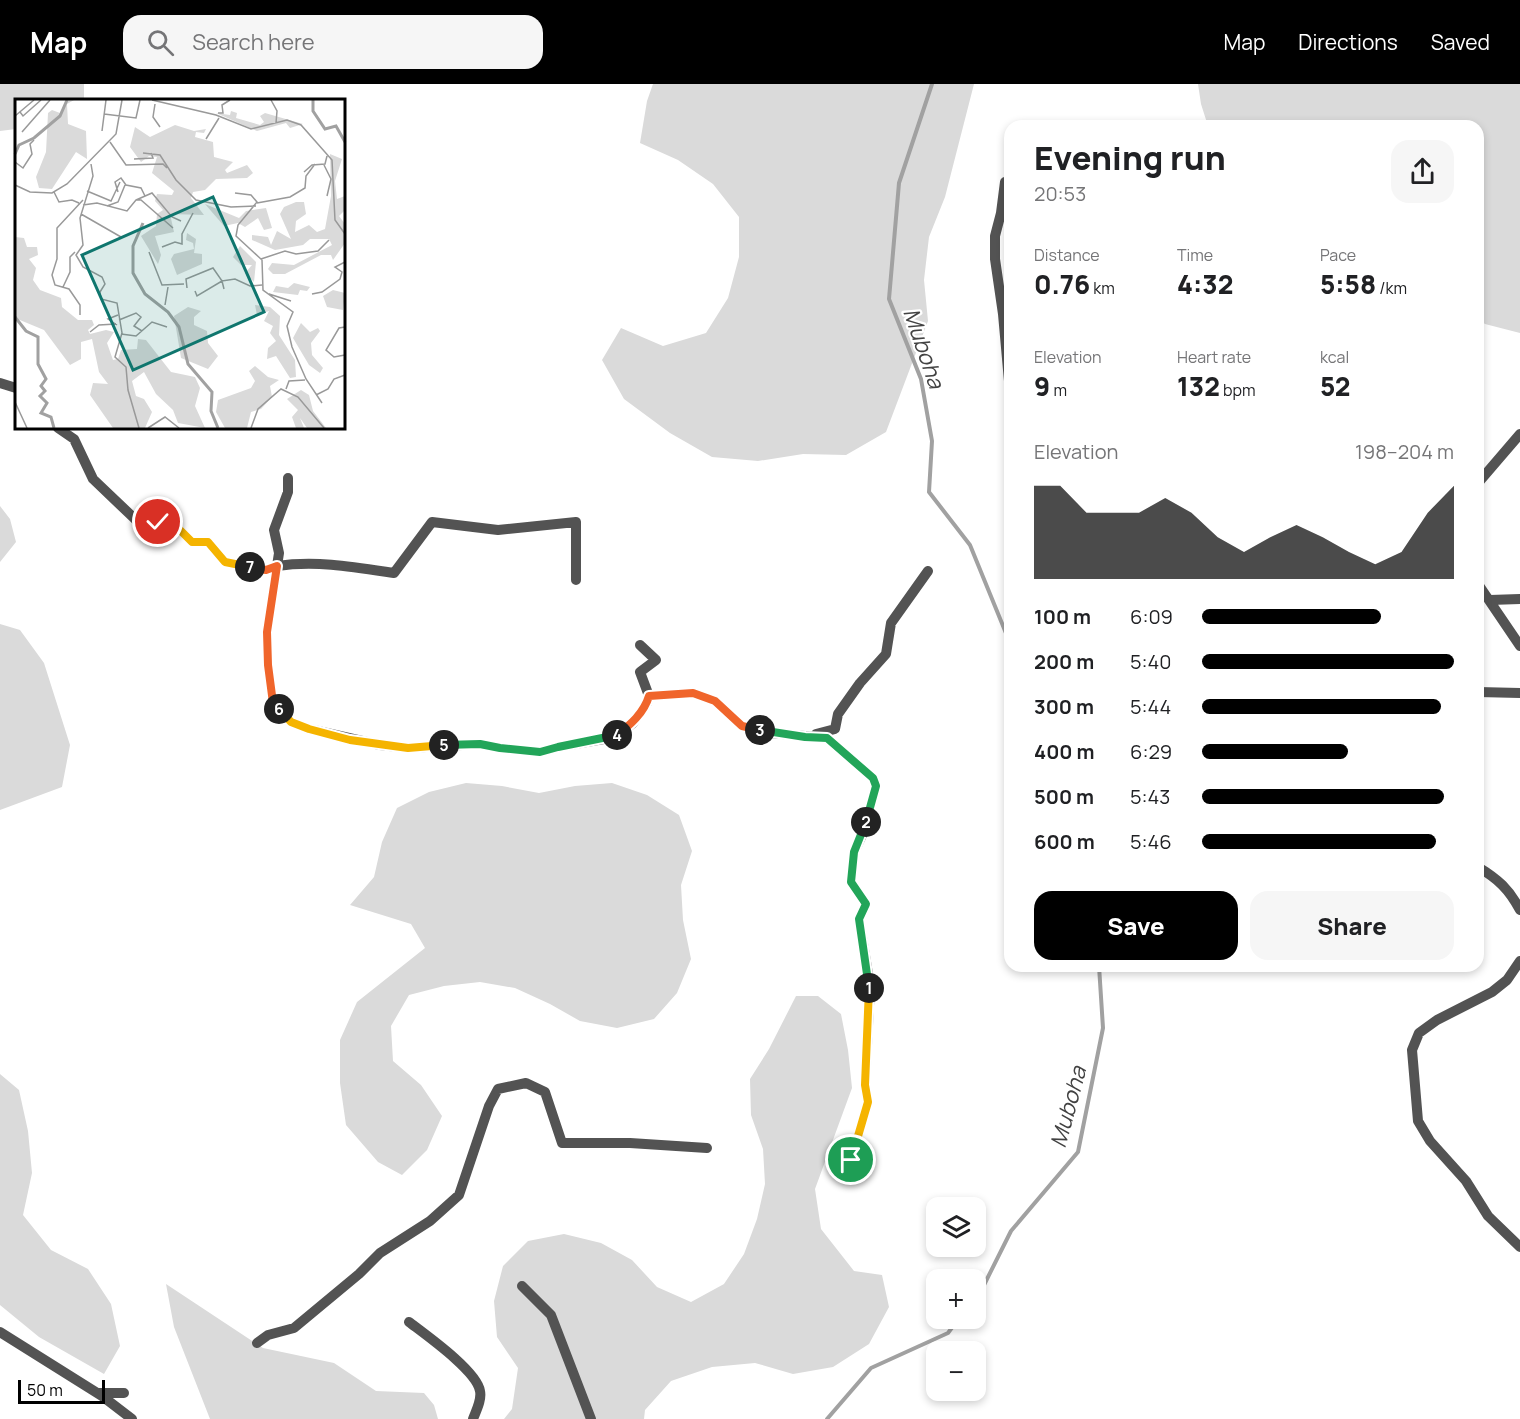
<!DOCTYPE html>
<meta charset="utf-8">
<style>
body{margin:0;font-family:Manrope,sans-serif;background:#f6f6f6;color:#202124;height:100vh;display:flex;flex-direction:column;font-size:22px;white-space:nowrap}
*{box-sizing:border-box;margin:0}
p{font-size:20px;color:#757577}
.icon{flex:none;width:33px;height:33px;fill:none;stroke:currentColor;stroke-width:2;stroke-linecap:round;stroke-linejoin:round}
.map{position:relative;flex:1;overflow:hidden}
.side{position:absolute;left:1004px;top:36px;width:480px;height:852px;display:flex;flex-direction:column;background:#fff;border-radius:18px;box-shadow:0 3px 9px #0003}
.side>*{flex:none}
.controls{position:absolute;left:926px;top:1113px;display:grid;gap:12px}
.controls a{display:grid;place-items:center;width:60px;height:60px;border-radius:12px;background:#fff;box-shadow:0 3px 9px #0003;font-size:30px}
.scale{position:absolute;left:18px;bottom:15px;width:87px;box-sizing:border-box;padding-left:6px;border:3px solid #000;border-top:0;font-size:16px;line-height:21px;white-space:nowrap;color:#000;-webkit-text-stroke:4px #fff;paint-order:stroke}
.pin{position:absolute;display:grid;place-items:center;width:51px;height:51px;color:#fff;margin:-26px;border:3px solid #fff;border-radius:50%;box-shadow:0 2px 6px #0007}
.km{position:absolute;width:30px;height:30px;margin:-15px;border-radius:50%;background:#222;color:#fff;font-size:16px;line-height:30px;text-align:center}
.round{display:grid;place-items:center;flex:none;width:63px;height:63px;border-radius:18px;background:#f6f6f6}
.headline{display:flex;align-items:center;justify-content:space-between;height:102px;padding:0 30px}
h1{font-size:33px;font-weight:800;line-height:45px}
.figures{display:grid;grid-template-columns:repeat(3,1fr);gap:9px;height:102px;padding:6px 30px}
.figures div{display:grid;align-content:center}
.figures b{font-size:26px;font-weight:800}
.figures small{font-size:16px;font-weight:400}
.figures p{font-size:16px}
.chart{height:168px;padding:12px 30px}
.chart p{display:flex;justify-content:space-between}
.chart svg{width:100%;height:108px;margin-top:6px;fill:#000;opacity:.7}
.primary-button{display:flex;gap:12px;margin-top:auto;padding:12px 30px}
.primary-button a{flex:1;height:69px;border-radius:18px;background:#000;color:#fff;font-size:24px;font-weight:800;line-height:69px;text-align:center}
.primary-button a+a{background:#f6f6f6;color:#202124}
ul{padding:0 30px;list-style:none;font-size:20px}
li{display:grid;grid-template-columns:96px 72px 1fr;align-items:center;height:45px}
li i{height:15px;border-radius:8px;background:#000}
header{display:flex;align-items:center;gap:36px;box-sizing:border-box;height:84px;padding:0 30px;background:#000;color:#fff}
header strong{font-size:28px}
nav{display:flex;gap:33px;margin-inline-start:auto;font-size:21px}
.search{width:420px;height:54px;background:#f6f6f6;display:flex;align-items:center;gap:15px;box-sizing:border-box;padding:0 21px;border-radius:18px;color:#757577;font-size:22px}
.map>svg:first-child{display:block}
.green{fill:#dadada}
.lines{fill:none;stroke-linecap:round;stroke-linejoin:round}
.stream{stroke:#a1a1a1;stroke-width:4}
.minor{stroke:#535353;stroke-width:10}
.split-1-casing{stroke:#fff;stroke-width:12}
.split-2-casing{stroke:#fff;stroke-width:12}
.split-3-casing{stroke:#fff;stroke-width:12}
.split-4-casing{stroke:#fff;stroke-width:12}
.split-5-casing{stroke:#fff;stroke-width:12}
.split-6-casing{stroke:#fff;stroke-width:12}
.split-7-casing{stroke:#fff;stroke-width:12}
.split-8-casing{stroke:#fff;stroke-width:12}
.split-1{stroke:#f5b400;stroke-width:8}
.split-2{stroke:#22a559;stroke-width:8}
.split-3{stroke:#22a559;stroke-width:8}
.split-4{stroke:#f0652b;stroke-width:8}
.split-5{stroke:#22a559;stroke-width:8}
.split-6{stroke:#f5b400;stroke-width:8}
.split-7{stroke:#f0652b;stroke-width:8}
.split-8{stroke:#f5b400;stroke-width:8}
.labels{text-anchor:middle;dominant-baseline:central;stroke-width:4.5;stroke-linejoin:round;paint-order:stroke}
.water-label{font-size:22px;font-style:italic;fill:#424242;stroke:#fff}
.inset-river{fill:none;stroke:#a1a1a1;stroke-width:3}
.inset-road{fill:none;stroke:#999;stroke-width:1.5}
.view{fill:#0f766e;fill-opacity:0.15;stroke:#0f766e;stroke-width:3}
.inset-edge{fill:none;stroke:#000;stroke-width:3}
</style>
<header>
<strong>Map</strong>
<div class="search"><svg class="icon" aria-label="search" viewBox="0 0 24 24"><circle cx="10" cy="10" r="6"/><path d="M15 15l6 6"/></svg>Search here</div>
<nav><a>Map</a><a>Directions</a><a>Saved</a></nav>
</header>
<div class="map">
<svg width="1520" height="1335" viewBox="0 0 1520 1335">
<rect width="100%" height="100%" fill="#fff"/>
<path class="green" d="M0,0H84V16H16V45L0,47Z
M653,0H974L945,113L929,153L924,196L928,237L886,348L846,371L803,370L758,377L712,373L670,349L624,315L602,276L621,244L663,262L706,249L728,214L739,173V133L713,100L678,76L640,59L647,17Z
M1198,0H1520V249L1485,240L1478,234V42H1208L1201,20Z
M0,422L10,435L16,458L0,478Z
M0,540L20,546L44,579L70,661L62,703L0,726Z
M466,699L502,702L539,709L575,702L612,699L647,711L679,731L692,767L681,801L683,836L691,875L677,909L654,935L617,944L580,937L550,920L515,904L480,898L444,902L409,911L391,942L393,977L421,1001L442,1032L427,1066L402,1091L378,1078L346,1041L340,999V956L357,918L425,864L411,840L350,821L374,793L382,758L397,724L429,708Z
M796,912H818L841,930L848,966L852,1004L815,1105L821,1145L854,1187L882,1191L889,1223L869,1260L833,1283L793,1290L755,1279L712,1283L671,1297L645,1326L644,1335H504L512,1325L518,1284L497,1253L494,1217L503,1182L528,1157L564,1150L601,1159L632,1176L657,1203L691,1218L724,1200L744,1170L757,1135L765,1100L763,1065L751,1031L750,995L769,965Z
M0,990L19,1006L28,1047L32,1089L23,1131L51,1166L88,1185L111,1220L120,1262L104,1290L39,1253L0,1221Z
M166,1200L263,1264L334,1279L376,1307L424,1309L434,1321L438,1335H210L174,1243Z"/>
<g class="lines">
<path class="stream" d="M932,0L899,99L889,215L921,295L932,357L929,408L970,461L1010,559
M975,1213L983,1203L1011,1147L1078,1068L1103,944L1099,882
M827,1335L871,1284L948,1249L959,1234"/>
<path class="minor" d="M1005,98L1001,129L995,152V175L1003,230L1009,297
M0,299L16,304
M58,344L74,355L93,395L137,437L158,438L167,445L178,444L192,458H208L225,478L266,486L277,482L267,548L268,581L273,619L291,638L309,645L380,661L408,664L480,660L500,664L540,668L558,663L615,653L633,639L647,619L649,612L640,588L656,576L640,561
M288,394V408L274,446L279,469L277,482C316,476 355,483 394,489L432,438L498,446L576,438V496
M1478,399L1520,350
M1478,500L1520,562
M1490,516L1520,515
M1478,608L1520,609
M649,612L693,609L715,617L742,642L771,649L827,654L873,694L876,702L863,749L854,768L851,798L866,820L859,835L870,902L865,1001L868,1018L851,1076
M816,650L835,645L838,630L860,599L886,570L891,539L928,487
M1478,783C1498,795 1509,805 1520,826
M1520,877L1507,896L1492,908L1437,936L1419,949L1412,966L1418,1037L1430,1057L1466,1097L1488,1132L1520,1163
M522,1202L551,1231L591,1335
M409,1238C426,1251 477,1287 480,1307C482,1316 476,1327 473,1335
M0,1248L102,1312L132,1335
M257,1259L268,1251L294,1244L359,1190L380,1169L430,1137L459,1111L489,1022L498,1005L526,999L545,1008L562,1059H630L707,1064
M97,1309H124"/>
</g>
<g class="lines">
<defs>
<path id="split-1" d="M851,1076L868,1018L865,1001L869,904"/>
<path id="split-2" d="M866,738L854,768L851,798L866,820L859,835L869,904"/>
<path id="split-3" d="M760,646L805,653L827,654L873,694L876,702L866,738"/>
<path id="split-4" d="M617,651C630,641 644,629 649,612L693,609L715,617L742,642L760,646"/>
<path id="split-5" d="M444,661L480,660L500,664L540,668L558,663L617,651"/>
<path id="split-6" d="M279,625L291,638L309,645L350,656L408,664L444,661"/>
<path id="split-7" d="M250,483L266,486L277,482L267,548L268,581L273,619L279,625"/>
<path id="split-8" d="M158,438L167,445L178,444L192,458H208L225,478L250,483"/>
</defs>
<use href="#split-1" class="split-1-casing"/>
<use href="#split-2" class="split-2-casing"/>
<use href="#split-3" class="split-3-casing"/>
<use href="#split-4" class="split-4-casing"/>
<use href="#split-5" class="split-5-casing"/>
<use href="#split-6" class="split-6-casing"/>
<use href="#split-7" class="split-7-casing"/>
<use href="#split-8" class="split-8-casing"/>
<use href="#split-1" class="split-1"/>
<use href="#split-2" class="split-2"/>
<use href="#split-3" class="split-3"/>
<use href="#split-4" class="split-4"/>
<use href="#split-5" class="split-5"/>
<use href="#split-6" class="split-6"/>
<use href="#split-7" class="split-7"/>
<use href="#split-8" class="split-8"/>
</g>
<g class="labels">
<g class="water-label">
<text transform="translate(924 264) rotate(71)">Muboha</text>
<text transform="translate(1068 1023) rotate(-75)">Muboha</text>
</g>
</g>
<g transform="translate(15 15)">
<rect width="330" height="330" fill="#fff"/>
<path d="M51,1H59L52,5L53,25L71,32L72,60L61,53L37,90L24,89L21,78L31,53L33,14L37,11L45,14ZM216,12L222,14L221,19L245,26L249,23L245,17L250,14L288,25L275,29L271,24L242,32L201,14L215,16ZM160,26L179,32L191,30L189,34L181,33L180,38L198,43L199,58L218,63L210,71L212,74L232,66L238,74L232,79L201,80L190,91L178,93L176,99L189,116L155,115L159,133L140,137L146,156L143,165L126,137L141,127L142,115L148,111L140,102L142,95L157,96L159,92L137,74L142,58L134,57L126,63L115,48L120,28L135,38ZM315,55L327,60L320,82L322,100L330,97V111L324,117L330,125V144L318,161L316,156H306L270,175H258L253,170L257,164L279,166L317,146L314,140H295L288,146L260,151L237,141V136L253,138L256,146L262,132L276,140L265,115L269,108L281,103H289L291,115L281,122L280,133L294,126L302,133L310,130L316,97ZM190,105L224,119L231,112L251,109L257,129L249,131L243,119L230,128L223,124L209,127ZM172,134L181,140L179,154L187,155V165L162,176L156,160L159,155L179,150L178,144L171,141ZM0,138L9,139L12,148H22L23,156L14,160L21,169L18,181L25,191L46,199L47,208L63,221H77L79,226L73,231L75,235L91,231L99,233L92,244L98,261L103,260L106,251L122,250L123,240L131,241L156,273L180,278L185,289L180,307L190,329L163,324L158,311L141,295L129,273L117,282L121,297L129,300L137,313L130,329H98L75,296L78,284L93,285L84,273L77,240L66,243V260L55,266L29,231L0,219ZM225,147L241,163L239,183L230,174L237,166H226L218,158ZM279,184L295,188L292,192L285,191L283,196L258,193L261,187L273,189ZM318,191L330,194L328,211L312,208L308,197ZM240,206L255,208L265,217L264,236L280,261L281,278L275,279L261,257L252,260L253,249L261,242L255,234L258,227L249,222L254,212L242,216ZM173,208L186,212L179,218V226L192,232L193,244L203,257L193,270L166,259L159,217ZM286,224L295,233L303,229L305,232L296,244L297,256L308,269L305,274L294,266L278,239ZM240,267L253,278L264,281L255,287L257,298L246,310L236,313L232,329H210L201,313L203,301L236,289L240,282L234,272ZM286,291L294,296L298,312L311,329H292L285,319L289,329H281L277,318L283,311L272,300Z" fill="#dadada"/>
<path class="inset-river" d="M298,1V12L310,30L321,27L330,43M0,55L4,46L19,39L45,17L52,1M128,124L118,147V174L130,195L153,213L164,228L173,265L197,293L196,312L203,329M0,218L11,232L23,238V265L31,280L26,287L30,292L25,297L32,304L26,314L36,318L39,329"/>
<path class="inset-road" d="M137,1L201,16L236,30L272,21L286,26L317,61L320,121L330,135M256,1L262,12L261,24M140,5L138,18L145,28M5,13L8,17L26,1M203,14H208L207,6L215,1M89,15L121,19L125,1M0,17L19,1M87,32L91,1M7,33L35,1M191,40L204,19M95,43L111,66L148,65L152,69M128,54L145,56L161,81L181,101L216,108L241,107M119,60L138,59L136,54M0,63L8,69L17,55L15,45L19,41M76,65L78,77L65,119L68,146L61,156L68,168L87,178L90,185L85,193L86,200L102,204L107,234L100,258L111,268L113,291L124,329M309,66L316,80L312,97M289,73L297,66L310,65L312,57M0,86L15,93L37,94L52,85L101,35L107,1M72,92L96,102L105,83M39,93L44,103L57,101L64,104M103,93L100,83L106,79L111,86L126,89L130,97M220,94L236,96L242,103L223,126L221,137L247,161L248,191L278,213L272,227L277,248L291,280L307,304M121,101L137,94L157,118L166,122M242,104L275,98L290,89L291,77L300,65M68,106L82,104L112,112L121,101H126L158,129M92,107L103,103L110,86M66,115L106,138M147,148L160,143L167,145V135L178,114M134,153L147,186L169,185M246,160L270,152L281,155L303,152L314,141M48,188L55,173V158L60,153M172,189L171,180L198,169L207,182L220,180L235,187L247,186M180,192L182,197L207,182L209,190M254,195L276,202M297,195L307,193L325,180L327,173L320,168L330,163M150,206L153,188M65,216V206L54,190L40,186L37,176L42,160V129L68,101M104,221L121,214L126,218L119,227L127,232M102,226L93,220L103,216M330,228L324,229L311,251L319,258L330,256M75,233L84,226L101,225M106,235L121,237L137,223L152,228M271,290L274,282L290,281M301,296L313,290L319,280L330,276M0,303L12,329M133,329L150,318L164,329M236,329L243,310L266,290L283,298L309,329"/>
<path class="view" d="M198,98L249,213L118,271L67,156Z"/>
<rect width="330" height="330" class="inset-edge"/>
</g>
</svg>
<div class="controls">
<a><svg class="icon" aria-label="layers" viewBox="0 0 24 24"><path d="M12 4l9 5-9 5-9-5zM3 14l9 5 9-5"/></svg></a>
<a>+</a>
<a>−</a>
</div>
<div class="scale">50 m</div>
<div class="pin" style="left:851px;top:1076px;background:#1e9e55"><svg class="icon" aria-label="arrive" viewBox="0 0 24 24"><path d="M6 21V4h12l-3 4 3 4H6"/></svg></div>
<div class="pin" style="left:158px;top:438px;background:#d93025"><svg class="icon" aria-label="check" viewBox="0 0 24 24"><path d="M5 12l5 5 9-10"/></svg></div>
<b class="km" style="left:869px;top:904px">1</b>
<b class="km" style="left:866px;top:738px">2</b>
<b class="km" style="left:760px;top:646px">3</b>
<b class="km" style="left:617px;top:651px">4</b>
<b class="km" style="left:444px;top:661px">5</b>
<b class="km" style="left:279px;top:625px">6</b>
<b class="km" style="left:250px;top:483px">7</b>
<section class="side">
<div class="headline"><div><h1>Evening run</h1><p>20:53</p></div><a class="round"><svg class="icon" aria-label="share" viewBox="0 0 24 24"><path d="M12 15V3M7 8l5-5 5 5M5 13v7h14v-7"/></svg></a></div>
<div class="figures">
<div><p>Distance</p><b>0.76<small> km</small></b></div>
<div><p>Time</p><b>4:32</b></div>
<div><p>Pace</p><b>5:58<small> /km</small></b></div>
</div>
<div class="figures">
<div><p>Elevation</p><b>9<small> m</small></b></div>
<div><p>Heart rate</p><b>132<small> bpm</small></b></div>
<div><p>kcal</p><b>52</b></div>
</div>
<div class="chart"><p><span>Elevation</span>198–204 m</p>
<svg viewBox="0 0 160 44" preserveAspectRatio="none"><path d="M0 44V6L10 6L20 17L30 17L40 17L50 11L60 17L70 27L80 33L90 27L100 22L110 27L120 33L130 38L140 33L150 17L160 6V44z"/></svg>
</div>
<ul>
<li><b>100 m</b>6:09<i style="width:71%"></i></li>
<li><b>200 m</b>5:40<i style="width:100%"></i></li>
<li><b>300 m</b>5:44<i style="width:95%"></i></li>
<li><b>400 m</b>6:29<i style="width:58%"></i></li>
<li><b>500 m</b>5:43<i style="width:96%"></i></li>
<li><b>600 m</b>5:46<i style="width:93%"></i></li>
</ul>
<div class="primary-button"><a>Save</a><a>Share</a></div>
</section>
</div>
